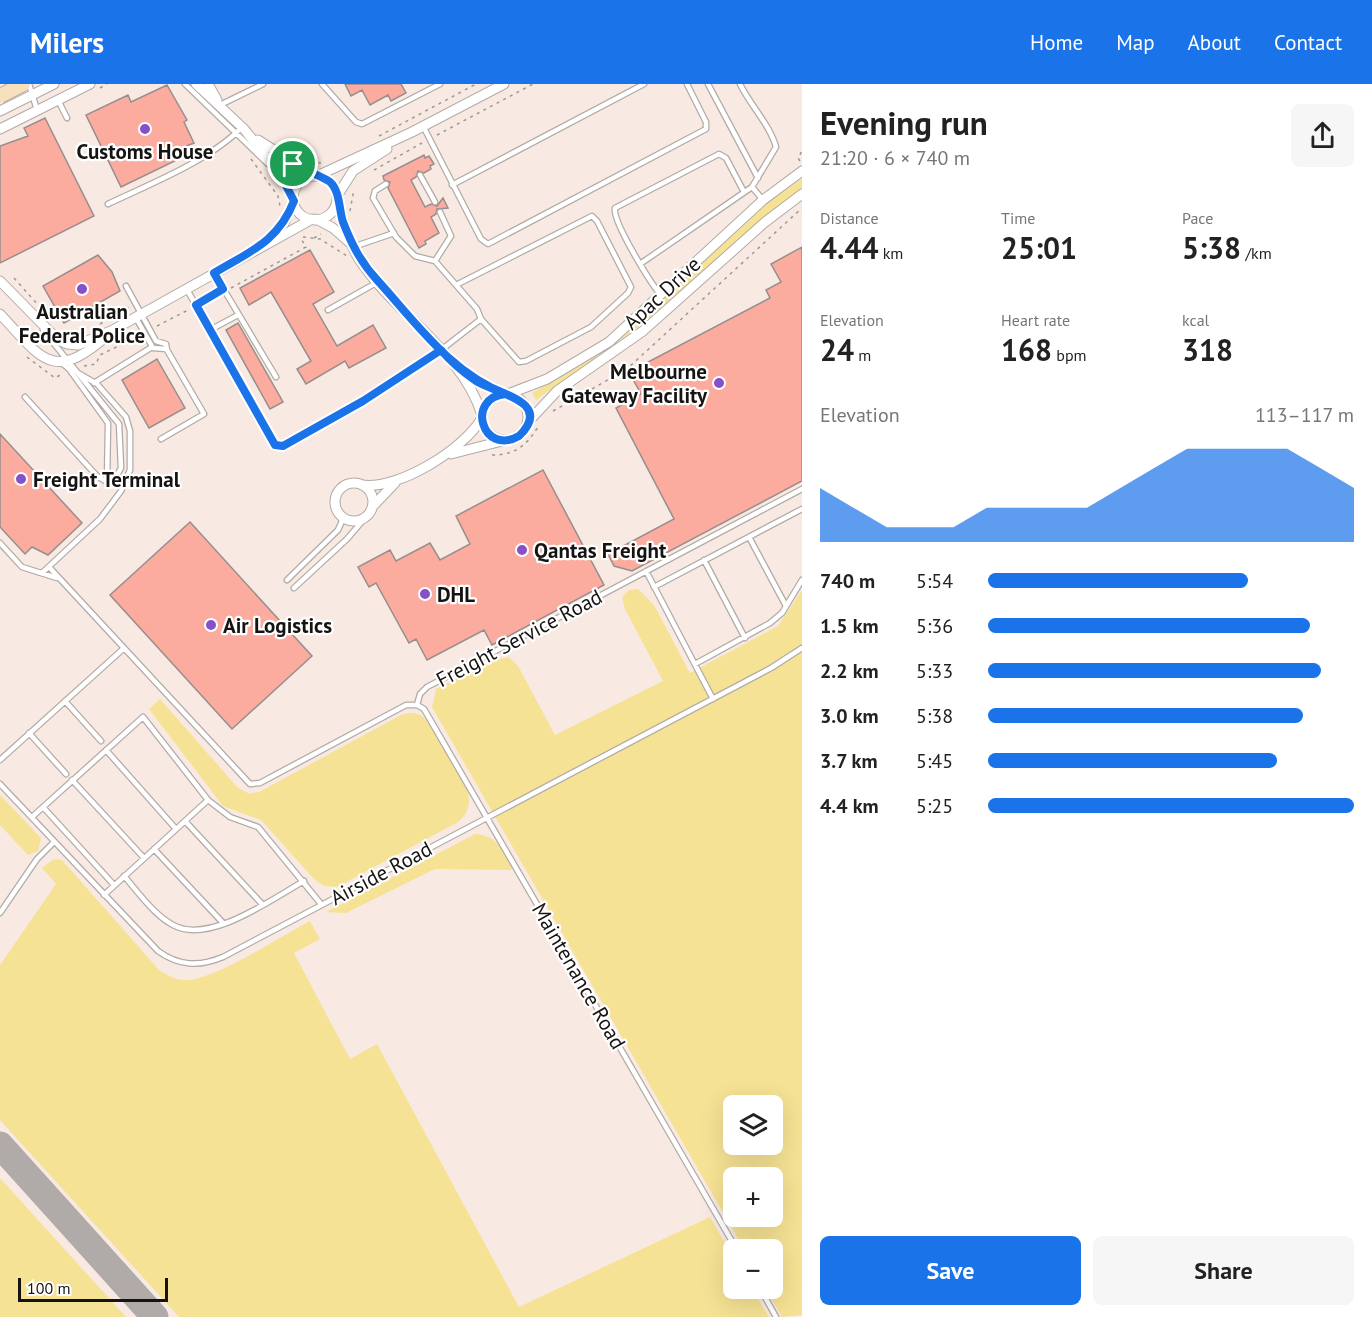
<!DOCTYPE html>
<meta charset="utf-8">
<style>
body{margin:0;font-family:"PT Sans",sans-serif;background:#f6f6f6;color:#222;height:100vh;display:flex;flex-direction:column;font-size:22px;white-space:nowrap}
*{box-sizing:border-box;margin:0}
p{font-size:20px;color:#767676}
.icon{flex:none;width:33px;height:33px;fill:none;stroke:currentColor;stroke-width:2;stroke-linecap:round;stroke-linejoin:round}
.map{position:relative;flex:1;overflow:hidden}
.drawer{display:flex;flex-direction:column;background:#fff;width:570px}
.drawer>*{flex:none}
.buttons{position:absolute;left:723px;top:1011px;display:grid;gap:12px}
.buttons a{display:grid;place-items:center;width:60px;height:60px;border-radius:9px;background:#fff;box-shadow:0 6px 24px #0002;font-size:30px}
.scale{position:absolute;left:18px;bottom:15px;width:150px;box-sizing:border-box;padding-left:6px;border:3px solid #161413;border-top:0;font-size:16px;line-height:21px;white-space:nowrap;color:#161413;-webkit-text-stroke:4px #fff;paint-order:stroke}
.pin{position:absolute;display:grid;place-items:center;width:51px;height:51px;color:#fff;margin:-26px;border:3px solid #fff;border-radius:50%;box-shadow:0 2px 6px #0007}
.round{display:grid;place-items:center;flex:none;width:63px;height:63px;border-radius:9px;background:#f6f6f6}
.summary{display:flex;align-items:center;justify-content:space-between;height:102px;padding:0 18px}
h1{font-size:33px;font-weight:600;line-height:45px}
.stats{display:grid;grid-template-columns:repeat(3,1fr);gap:9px;height:102px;padding:6px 18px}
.stats div{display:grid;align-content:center}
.stats b{font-size:30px;font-weight:600}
.stats small{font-size:16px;font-weight:400}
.stats p{font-size:16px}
.chart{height:168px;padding:12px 18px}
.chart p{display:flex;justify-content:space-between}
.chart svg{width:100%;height:108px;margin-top:6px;fill:#1a73e8;opacity:.7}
.action{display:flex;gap:12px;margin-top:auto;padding:12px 18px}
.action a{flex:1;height:69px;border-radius:9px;background:#1a73e8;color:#fff;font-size:24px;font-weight:600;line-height:69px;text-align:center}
.action a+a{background:#f6f6f6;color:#222}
ul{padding:0 18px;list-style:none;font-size:20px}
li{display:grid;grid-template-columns:96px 72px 1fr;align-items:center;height:45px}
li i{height:15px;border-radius:8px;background:#1a73e8}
header{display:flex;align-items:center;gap:36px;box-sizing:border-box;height:84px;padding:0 30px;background:#1a73e8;color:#fff}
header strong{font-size:28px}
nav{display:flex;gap:33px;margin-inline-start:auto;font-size:21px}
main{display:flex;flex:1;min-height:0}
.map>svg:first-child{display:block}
.built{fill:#f8eae2;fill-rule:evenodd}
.green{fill:#f6e294;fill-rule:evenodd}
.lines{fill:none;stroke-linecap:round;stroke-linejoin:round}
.taxiway{stroke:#b0aaa8;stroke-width:27}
.building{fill:#fcab9f;stroke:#968e8d;stroke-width:1.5}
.lane-casing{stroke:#b1aba7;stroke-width:7}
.street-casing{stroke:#b1aba7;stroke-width:11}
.path{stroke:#9d9896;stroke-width:1.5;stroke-dasharray:3 4.5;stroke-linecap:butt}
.lane{stroke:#fff;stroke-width:4.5}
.street{stroke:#fff;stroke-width:9}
.secondary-bridge-casing{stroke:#b1aba7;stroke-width:16;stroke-linecap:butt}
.secondary-bridge{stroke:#f7e1bc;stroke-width:14}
.route-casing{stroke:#fff;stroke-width:12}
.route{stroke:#1a73e8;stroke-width:8}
.poi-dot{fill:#8550c8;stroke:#fff;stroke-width:2}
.labels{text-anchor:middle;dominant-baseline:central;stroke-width:4.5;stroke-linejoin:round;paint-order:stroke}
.poi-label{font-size:21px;font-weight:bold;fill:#161413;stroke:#fff;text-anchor:start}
.street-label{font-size:21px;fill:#161413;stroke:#fff}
</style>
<header>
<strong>Milers</strong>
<nav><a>Home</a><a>Map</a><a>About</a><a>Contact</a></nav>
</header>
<main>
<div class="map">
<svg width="802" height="1233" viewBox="0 0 802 1233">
<rect width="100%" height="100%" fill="#fcf5f2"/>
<path class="built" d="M0,0H802V1233H0ZM734,1022H772V1060H734ZM734,1094H772V1132H734ZM734,1166H772V1204H734Z"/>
<path class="green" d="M802,94V104L761,135L656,230L536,316L532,309L609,263L765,121Z
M638,505L654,521L690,589L778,542L802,506V1231L782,1233L766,1205L772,1204V1166L744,1165L432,623L436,605L494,576L509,573L518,582L555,651L663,597L625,525L622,513L629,506ZM734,1022H772V1060H734ZM734,1094H772V1132H734Z
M160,615L238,704L250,710L261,707L401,631C409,628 417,628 423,633C432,640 438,655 444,664C457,685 484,717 458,738L337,803L324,802L314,795L261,736L223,722L149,625Z
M0,711L41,754L38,767L28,771L0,741Z
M475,750C497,751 503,766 513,783L511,786L435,785L346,829L326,828Z
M54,775L62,776L160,887C168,891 175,896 185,896C213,897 283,851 310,837L320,855L294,869L350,975L377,960L519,1223L710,1133L733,1173L734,1204L752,1205L769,1233H179L0,1036V881L56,800L42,784Z
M0,1094L126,1233H0Z"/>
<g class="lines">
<path class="taxiway" d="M0,1061L155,1233"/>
</g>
<path class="building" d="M345,0H401L406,9L391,17L388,11L370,21L362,6L351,12Z
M167,1L187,36L184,38L194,59L179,65L183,73L121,103L86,31L128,11L131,18Z
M45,34L94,132L0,179V62L28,52L24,44Z
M424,71L425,74L429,72L434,80L430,82L431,85L424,89L418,87L416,93L411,96L425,123L431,120L437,122L443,114L448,124L437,125L436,130L431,133L439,149L425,157L426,160L419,164L388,104L390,98L384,96L383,92Z
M802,163V397L632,487L614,482L608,470L674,435L616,324L641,310L629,288L770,214L766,206L781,198L771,180Z
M310,166L334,208L313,220L337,262L373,241L386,264L349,284L345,277L306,300L297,285L311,277L271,208L249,221L240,204Z
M98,171L112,188L120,207L64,239L43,202Z
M238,239L283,318L270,325L226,246Z
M157,275L185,324L149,344L122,296Z
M0,350L82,439L48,471L32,463L25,470L0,443Z
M543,386L604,501L492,561L484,546L427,576L416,555L409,559L376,499L369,503L358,483L390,466L396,477L430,459L440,476L470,460L456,432Z
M190,438L312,572L232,645L110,511Z"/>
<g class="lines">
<defs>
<path id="lane" d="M29,0L37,26
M185,0L268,80
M322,0L356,38L362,40L440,0
M708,0L758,94
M740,0C750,21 770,41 776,63L752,103L763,116
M58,16L67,34
M220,21L263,0
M423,42L481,155L488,160L706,45V38L687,0
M420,91L435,118
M386,100L375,107L373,114L396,153L415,172L435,177L477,225L481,235L519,278L526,277L591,243L628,209L631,203L597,137L592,132L456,201
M452,101L644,0
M108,120C150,100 211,76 242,43
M353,163L394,149
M435,177L451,152L440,128
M640,180L752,103
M214,189L276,293
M126,202L156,257L166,260L167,266L204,330L161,355
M186,204L278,363L363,317L441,266L481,235
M660,210C650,198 612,137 615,124L719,70L726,74L744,108
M328,226L376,199
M136,234L153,264L166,265
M43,246L119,340L121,384L116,393L107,398
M210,246L238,231
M62,279L69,285L108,339L107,398
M94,299L152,263
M25,313L97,392L107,398
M749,453L786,522
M0,459L22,483L57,494
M704,476L745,554
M49,483L250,700L260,699L406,621H417
M646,487L713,615
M42,489L100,435L121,407L130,386V347L126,333L97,300L78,289
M287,496L338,446L342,437L339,431
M654,503L802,425
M294,504L347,455L365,434
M695,580L770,539L782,529L802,496
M65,617L101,657
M417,621L424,625L737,1166
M417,621L420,610L427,603L802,405
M29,649L66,690
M106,666L176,745
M0,676L123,565
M72,696L144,774
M0,700L158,867C179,882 199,883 223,873L771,584L802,564
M208,716L230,733L258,743L321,820
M43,723L114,801
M32,733L143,633L208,716L104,811
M185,737L262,820
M154,765L224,840
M124,792C138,808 154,831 173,841C209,861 272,815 304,797
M0,829L37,775L54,758
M760,1204L776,1233"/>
<path id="street" d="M196,0L244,45L279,89L293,114
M208,0L217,16
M0,27L54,0
M0,45L90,0
M258,56L315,92
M317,92L412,48L504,0
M293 114a22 22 0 1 1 44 0a22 22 0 1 1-44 0Z
M337,112L353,87L387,65
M337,114C342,134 348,157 359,175C394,229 462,267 482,331
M316,135L333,144L350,159
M271,152L284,139L294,117
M0,197L58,256L67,260L78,261L113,246L312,135
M0,230C42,275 53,300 109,250
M458,283L477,297L506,310
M482 333a23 23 0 1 1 46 0a23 23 0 1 1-46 0Z
M508,310L547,295L609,258L763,116L802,87
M528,338L557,307L643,247L764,139L802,110
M451,370L502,357
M335 418a19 19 0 1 1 38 0a19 19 0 1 1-38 0Z
M362,401C399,406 464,365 482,334
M373,422L395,399"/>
</defs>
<use href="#lane" class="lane-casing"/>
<use href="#street" class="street-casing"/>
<path class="path" d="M100,4L107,0
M437,51L533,0
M379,52L476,0
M251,75L278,112L280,122
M800,77L798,74L802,67
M311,78L321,79
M374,86L422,59
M350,127L354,105
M303,153L320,155L347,172
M314,154L321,150
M14,194L39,222
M231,204L306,163L300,153
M202,218L216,209
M100,240L129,223
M157,242L190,225
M66,248L79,249
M27,273L55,294L62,290
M84,282L96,280L100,271L137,253
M553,327L627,285L802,124
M492,371C515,371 526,362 538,343"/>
<use href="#lane" class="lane"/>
<use href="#street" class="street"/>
<defs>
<path id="secondary-bridge" d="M0,12L23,0"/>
</defs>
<use href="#secondary-bridge" class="secondary-bridge-casing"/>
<use href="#secondary-bridge" class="secondary-bridge"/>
</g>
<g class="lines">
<defs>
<path id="route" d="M293,80L281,92L294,117C278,158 249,168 214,189L223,205L196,221L275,361L283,362L363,317L441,266C451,278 463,288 476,297C494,309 555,317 519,352C482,373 465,313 506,310C451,289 417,240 378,197C361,179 352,161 343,138C339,126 340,107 330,98C324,93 302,85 293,80"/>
</defs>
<use href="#route" class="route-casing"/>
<use href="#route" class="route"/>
</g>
<g class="poi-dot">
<circle cx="145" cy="45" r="6"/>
<circle cx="82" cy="205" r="6"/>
<circle cx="719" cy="299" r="6"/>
<circle cx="21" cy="395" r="6"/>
<circle cx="522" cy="466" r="6"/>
<circle cx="425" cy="510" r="6"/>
<circle cx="211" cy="541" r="6"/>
</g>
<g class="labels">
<g class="poi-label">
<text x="145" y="67" text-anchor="middle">Customs House</text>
<text x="82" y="227" text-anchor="middle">Australian<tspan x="82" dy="24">Federal Police</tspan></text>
<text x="707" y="287" text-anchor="end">Melbourne<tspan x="707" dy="24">Gateway Facility</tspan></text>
<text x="33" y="395">Freight Terminal</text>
<text x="534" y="466">Qantas Freight</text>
<text x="437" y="510">DHL</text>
<text x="223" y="541">Air Logistics</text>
</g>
<g class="street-label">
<text transform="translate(662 209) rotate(-43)">Apac Drive</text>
<text transform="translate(519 554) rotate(-28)">Freight Service Road</text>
<text transform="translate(381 789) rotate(-28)">Airside Road</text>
<text transform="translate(579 892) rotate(60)">Maintenance Road</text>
</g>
</g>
</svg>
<div class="buttons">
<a><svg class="icon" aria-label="layers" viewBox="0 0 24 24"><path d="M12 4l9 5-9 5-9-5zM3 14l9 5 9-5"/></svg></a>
<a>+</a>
<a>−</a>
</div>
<div class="scale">100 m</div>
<div class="pin" style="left:293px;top:80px;background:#1e9e55"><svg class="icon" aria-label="arrive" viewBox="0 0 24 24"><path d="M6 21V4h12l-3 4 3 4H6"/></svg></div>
</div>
<section class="drawer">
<div class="summary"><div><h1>Evening run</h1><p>21:20 · 6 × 740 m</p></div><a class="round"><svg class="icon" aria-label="share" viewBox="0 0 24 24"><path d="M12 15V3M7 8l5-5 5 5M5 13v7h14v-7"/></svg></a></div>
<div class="stats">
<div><p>Distance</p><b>4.44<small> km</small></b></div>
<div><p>Time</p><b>25:01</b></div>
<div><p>Pace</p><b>5:38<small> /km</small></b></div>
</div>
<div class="stats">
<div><p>Elevation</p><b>24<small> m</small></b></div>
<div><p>Heart rate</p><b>168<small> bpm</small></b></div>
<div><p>kcal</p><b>318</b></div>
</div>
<div class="chart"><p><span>Elevation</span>113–117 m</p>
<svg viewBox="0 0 160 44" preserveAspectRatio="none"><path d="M0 44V22L10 30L20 38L30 38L40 38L50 30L60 30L70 30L80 30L90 22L100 14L110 6L120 6L130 6L140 6L150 14L160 22V44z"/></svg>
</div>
<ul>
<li><b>740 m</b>5:54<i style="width:71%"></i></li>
<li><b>1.5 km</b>5:36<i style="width:88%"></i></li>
<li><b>2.2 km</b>5:33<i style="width:91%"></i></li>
<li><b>3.0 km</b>5:38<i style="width:86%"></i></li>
<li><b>3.7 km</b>5:45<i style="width:79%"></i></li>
<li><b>4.4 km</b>5:25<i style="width:100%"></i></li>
</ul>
<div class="action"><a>Save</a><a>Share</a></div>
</section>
</main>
